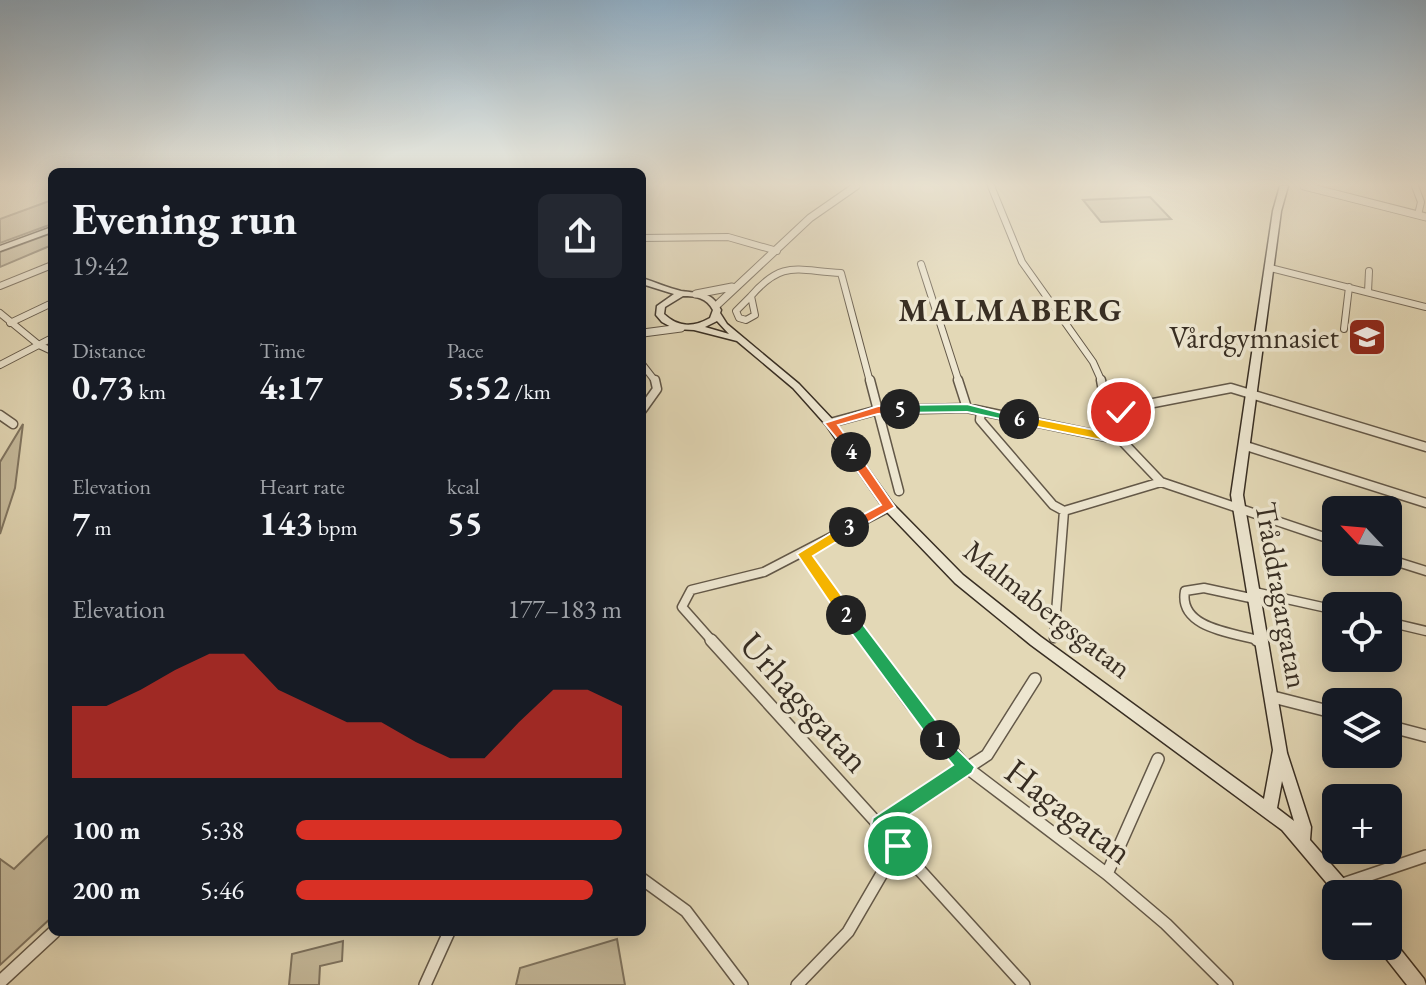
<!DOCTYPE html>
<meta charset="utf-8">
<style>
body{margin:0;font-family:"EB Garamond",serif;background:#242831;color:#f1f3f6;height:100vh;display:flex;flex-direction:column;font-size:30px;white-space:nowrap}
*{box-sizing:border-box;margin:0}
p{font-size:26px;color:#9ea1a6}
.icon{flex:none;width:44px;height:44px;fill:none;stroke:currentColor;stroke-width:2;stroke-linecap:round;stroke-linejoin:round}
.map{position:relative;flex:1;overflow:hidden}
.drawer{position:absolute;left:48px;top:168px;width:598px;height:768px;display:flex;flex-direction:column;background:#171b24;border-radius:12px;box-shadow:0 4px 20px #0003}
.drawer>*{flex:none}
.needle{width:52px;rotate:296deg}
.buttons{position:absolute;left:1322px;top:496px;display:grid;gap:16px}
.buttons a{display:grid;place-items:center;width:80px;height:80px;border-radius:12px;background:#171b24;box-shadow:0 4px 20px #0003;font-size:40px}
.pin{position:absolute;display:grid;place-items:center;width:68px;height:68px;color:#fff;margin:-34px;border:4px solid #fff;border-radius:50%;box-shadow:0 2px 8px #0007}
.km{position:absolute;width:40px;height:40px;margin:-20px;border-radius:50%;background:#222;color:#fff;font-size:22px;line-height:40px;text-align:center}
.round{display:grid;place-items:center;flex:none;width:84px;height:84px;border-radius:12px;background:#242831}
.summary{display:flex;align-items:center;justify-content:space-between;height:136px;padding:0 24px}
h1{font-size:44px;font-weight:700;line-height:60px}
.stats{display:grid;grid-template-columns:repeat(3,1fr);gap:12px;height:136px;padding:8px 24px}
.stats div{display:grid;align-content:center}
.stats b{font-size:34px;font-weight:700}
.stats small{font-size:22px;font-weight:400}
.stats p{font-size:22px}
.chart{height:224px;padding:16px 24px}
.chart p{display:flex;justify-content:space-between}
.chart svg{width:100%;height:144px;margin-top:8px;fill:#d93025;opacity:.7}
ul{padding:0 24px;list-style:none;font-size:26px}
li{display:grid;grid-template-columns:128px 96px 1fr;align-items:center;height:60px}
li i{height:20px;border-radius:10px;background:#d93025}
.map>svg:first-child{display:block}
.green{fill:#c6bb9d;stroke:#7f7460;stroke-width:2}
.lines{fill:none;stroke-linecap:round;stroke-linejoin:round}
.minor-far2-casing{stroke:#635848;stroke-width:8}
.minor-far1-casing{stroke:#635848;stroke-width:11}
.minor-casing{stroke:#635848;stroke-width:14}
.tertiary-far1-casing{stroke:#635848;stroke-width:9}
.tertiary-casing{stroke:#635848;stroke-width:15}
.secondary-casing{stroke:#382e23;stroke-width:3}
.minor-far2{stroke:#ede6d0;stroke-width:6}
.minor-far1{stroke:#ede6d0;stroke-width:8}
.minor{stroke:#ede6d0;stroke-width:11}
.tertiary-far1{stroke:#ede6d0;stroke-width:7}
.tertiary{stroke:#ede6d0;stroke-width:12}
.secondary{fill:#ede6d0;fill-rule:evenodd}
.split-1{fill:#22a559;stroke:#fff;stroke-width:2}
.split-2{fill:#22a559;stroke:#fff;stroke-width:2}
.split-3{fill:#f5b400;stroke:#fff;stroke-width:2}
.split-4{fill:#f0652b;stroke:#fff;stroke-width:2}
.split-5{fill:#f0652b;stroke:#fff;stroke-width:2}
.split-6{fill:#22a559;stroke:#fff;stroke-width:2}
.split-7{fill:#f5b400;stroke:#fff;stroke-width:2}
.split-8{fill:#f5b400;stroke:#fff;stroke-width:2}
.labels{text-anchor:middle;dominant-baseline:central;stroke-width:7;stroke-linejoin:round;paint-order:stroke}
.poi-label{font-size:30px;fill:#382e23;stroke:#ede6d0;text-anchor:end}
.street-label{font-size:30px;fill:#382e23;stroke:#ede6d0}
.far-district-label{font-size:32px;font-weight:bold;letter-spacing:2px;fill:#382e23;stroke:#ede6d0}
.near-street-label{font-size:36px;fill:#382e23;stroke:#ede6d0}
</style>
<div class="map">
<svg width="1426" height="985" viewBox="0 0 1426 985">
<rect width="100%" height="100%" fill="#e3d8b6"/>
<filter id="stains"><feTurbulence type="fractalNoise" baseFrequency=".0025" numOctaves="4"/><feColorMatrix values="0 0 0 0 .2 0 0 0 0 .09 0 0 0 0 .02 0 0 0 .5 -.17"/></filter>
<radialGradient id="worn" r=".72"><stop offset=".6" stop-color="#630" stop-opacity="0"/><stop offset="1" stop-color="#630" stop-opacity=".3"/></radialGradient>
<path class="green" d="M1150,197L1171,219L1101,222L1083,200Z
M52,200V224L0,243V219Z
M52,233V245L0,267V252Z
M23,424L15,488L0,534V462Z
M52,832V917L0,965V859L14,869Z
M617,939L625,985H516L520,968Z
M343,941L342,961L320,966L319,985H289L292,954Z"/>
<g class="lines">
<defs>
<path id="minor-far2" d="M991,186L1022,262L1093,362L1102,382
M1415,186L1421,202L1418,215
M642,238L728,237L777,251
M921,264L959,382
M1270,268L1426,307
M0,286L52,265
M1368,292L1369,271
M751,296L755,315L746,320L739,318L736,311Z
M751,296C783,259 797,271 841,273L870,382
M0,313L39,345L52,351
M10,323L52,303
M1344,329L1349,287
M642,364L656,382
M0,365L52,338"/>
<path id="minor-far1" d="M870,380L899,491
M958,380L967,408
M1101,380L1108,419L1120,439
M642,410L657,389L655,380
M981,411L980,420L1053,505L1064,511
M1107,412L1231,388L1426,447
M0,415L13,424
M830,423L878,410L967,408L1121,440L1161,482L1336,541
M1246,446L1426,503
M1064,511L1161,482
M804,554L866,642
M1388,559L1426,571
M1255,592L1336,610
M1255,599L1204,588L1185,591C1178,629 1235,633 1262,641
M1388,622L1426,631
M1054,638L1064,511
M713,642L682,607L691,590L764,572L889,507"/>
<path id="minor" d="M711,640L1024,985
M865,640L911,704L966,767L1107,874L1166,924L1227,985
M1257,640L1262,641
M1273,697L1336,713
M1388,726L1426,736
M880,825L987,755L1035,679
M1107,874L1158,759
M642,879L686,911L742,985
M1340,885L1426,856
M425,985L449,932
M797,985L848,932L898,846"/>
<path id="tertiary-far1" d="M1304,186L1426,217
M696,294L732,287
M716,306L810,218L856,186
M643,333L681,328"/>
<path id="tertiary" d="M0,982L54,932"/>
<path id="secondary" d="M1280,186H1288L1281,211L1243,495L1287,753L1311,827L1310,840L1352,888L1354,894H1336L1282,830L1031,645L955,583L885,510L826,425L793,388L737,341L694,330L675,329L662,322L656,315L657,306L674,294L642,284V278C655,282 668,288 681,291C700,294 711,290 721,310L720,313L727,324L799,384L834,421L893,504L963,575L1041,637L1264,799L1273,750L1231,495L1273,211ZM683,296C696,296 707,298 713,310L710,318C694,327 679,328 664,314L665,307ZM717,321L729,334L705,327ZM1282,781L1294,821L1277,808Z
M52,227V232L0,251V246Z
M1388,938L1393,940L1424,979L1426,985H1407L1381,952L1379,946H1388Z"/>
</defs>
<use href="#minor-far2" class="minor-far2-casing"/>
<use href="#minor-far1" class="minor-far1-casing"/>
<use href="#minor" class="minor-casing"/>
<use href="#tertiary-far1" class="tertiary-far1-casing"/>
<use href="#tertiary" class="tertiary-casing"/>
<use href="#secondary" class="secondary-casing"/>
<use href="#minor-far2" class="minor-far2"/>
<use href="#minor-far1" class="minor-far1"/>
<use href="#minor" class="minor"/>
<use href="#tertiary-far1" class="tertiary-far1"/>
<use href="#tertiary" class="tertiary"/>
<use href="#secondary" class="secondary"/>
</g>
<linearGradient id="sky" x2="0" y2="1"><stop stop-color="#8fabc0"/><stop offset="0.57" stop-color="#f2edde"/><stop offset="1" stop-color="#f2edde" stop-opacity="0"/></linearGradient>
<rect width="1426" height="324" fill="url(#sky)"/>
<path class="split-1" d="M940,732L975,767L972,773L893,826L907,846L898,855L891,852L871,825L873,818L953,765L932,740Z"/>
<path class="split-2" d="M846,608L852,610L946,734V745H934L841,619V610Z"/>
<path class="split-3" d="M849,522L854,524V531L813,556L852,610V619H841L797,554Z"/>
<path class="split-4" d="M846,449H855L895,507L849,533L845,531V524L881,505L846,455Z"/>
<path class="split-5" d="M900,405L906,409L904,412L878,414L838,425L857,452L851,456L824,423L878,406Z"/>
<path class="split-6" d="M967,404L1025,419L1019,423L967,412L900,413L894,409L900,405Z"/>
<path class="split-7" d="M1019,415L1110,433L1104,424L1110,420L1127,440L1121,444L1014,422V416Z"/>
<path class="split-8" d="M1107,408H1121L1127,412L1114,416L1116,424L1110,428L1104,424L1101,412Z"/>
<defs>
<symbol id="school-square" viewBox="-11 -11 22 22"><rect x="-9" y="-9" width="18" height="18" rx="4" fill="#8f2418" stroke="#ede6d0"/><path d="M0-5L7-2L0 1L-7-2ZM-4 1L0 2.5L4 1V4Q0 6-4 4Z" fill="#fff"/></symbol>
</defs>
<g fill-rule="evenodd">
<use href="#school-square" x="1345" y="315" width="44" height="44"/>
</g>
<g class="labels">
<g class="poi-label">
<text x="1339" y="337">Vårdgymnasiet</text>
</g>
<g class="street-label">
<text transform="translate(1282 595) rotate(80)">Tråddragargatan</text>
<text transform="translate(1048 609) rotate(38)">Malmabergsgatan</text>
</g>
<g class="far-district-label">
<text x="1011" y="310">MALMABERG</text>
</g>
<g class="near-street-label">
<text transform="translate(805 702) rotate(48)">Urhagsgatan</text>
<text transform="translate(1069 811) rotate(37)">Hagagatan</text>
</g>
</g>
<rect width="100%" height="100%" filter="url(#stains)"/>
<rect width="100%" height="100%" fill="url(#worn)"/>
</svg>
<div class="buttons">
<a><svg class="needle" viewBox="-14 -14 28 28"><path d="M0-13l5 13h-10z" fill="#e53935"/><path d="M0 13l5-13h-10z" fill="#9ea1a6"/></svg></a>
<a><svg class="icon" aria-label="locate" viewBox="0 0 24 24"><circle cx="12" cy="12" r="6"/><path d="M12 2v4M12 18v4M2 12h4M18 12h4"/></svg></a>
<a><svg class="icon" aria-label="layers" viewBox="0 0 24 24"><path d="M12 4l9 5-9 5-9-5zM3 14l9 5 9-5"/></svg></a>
<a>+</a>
<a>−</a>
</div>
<div class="pin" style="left:898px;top:846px;background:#1e9e55"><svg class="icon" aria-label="arrive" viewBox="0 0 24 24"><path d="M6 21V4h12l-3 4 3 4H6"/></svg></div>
<div class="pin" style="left:1121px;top:412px;background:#d93025"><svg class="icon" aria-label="check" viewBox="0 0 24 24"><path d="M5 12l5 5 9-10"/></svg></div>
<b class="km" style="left:940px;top:740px">1</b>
<b class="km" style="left:846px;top:615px">2</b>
<b class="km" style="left:849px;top:527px">3</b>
<b class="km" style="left:851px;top:452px">4</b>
<b class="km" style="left:900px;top:409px">5</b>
<b class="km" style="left:1019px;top:419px">6</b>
<section class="drawer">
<div class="summary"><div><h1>Evening run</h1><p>19:42</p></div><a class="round"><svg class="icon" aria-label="share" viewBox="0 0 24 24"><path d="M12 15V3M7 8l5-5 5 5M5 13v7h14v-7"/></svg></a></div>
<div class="stats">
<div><p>Distance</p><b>0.73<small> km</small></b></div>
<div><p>Time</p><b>4:17</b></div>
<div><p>Pace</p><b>5:52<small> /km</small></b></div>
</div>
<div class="stats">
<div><p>Elevation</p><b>7<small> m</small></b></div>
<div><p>Heart rate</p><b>143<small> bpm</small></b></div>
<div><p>kcal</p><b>55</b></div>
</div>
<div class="chart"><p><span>Elevation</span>177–183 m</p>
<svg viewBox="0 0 160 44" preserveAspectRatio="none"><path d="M0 44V22L10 22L20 17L30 11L40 6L50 6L60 17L70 22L80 27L90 27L100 33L110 38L120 38L130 27L140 17L150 17L160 22V44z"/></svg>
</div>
<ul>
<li><b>100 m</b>5:38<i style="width:100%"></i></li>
<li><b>200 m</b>5:46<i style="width:91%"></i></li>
</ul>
</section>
</div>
